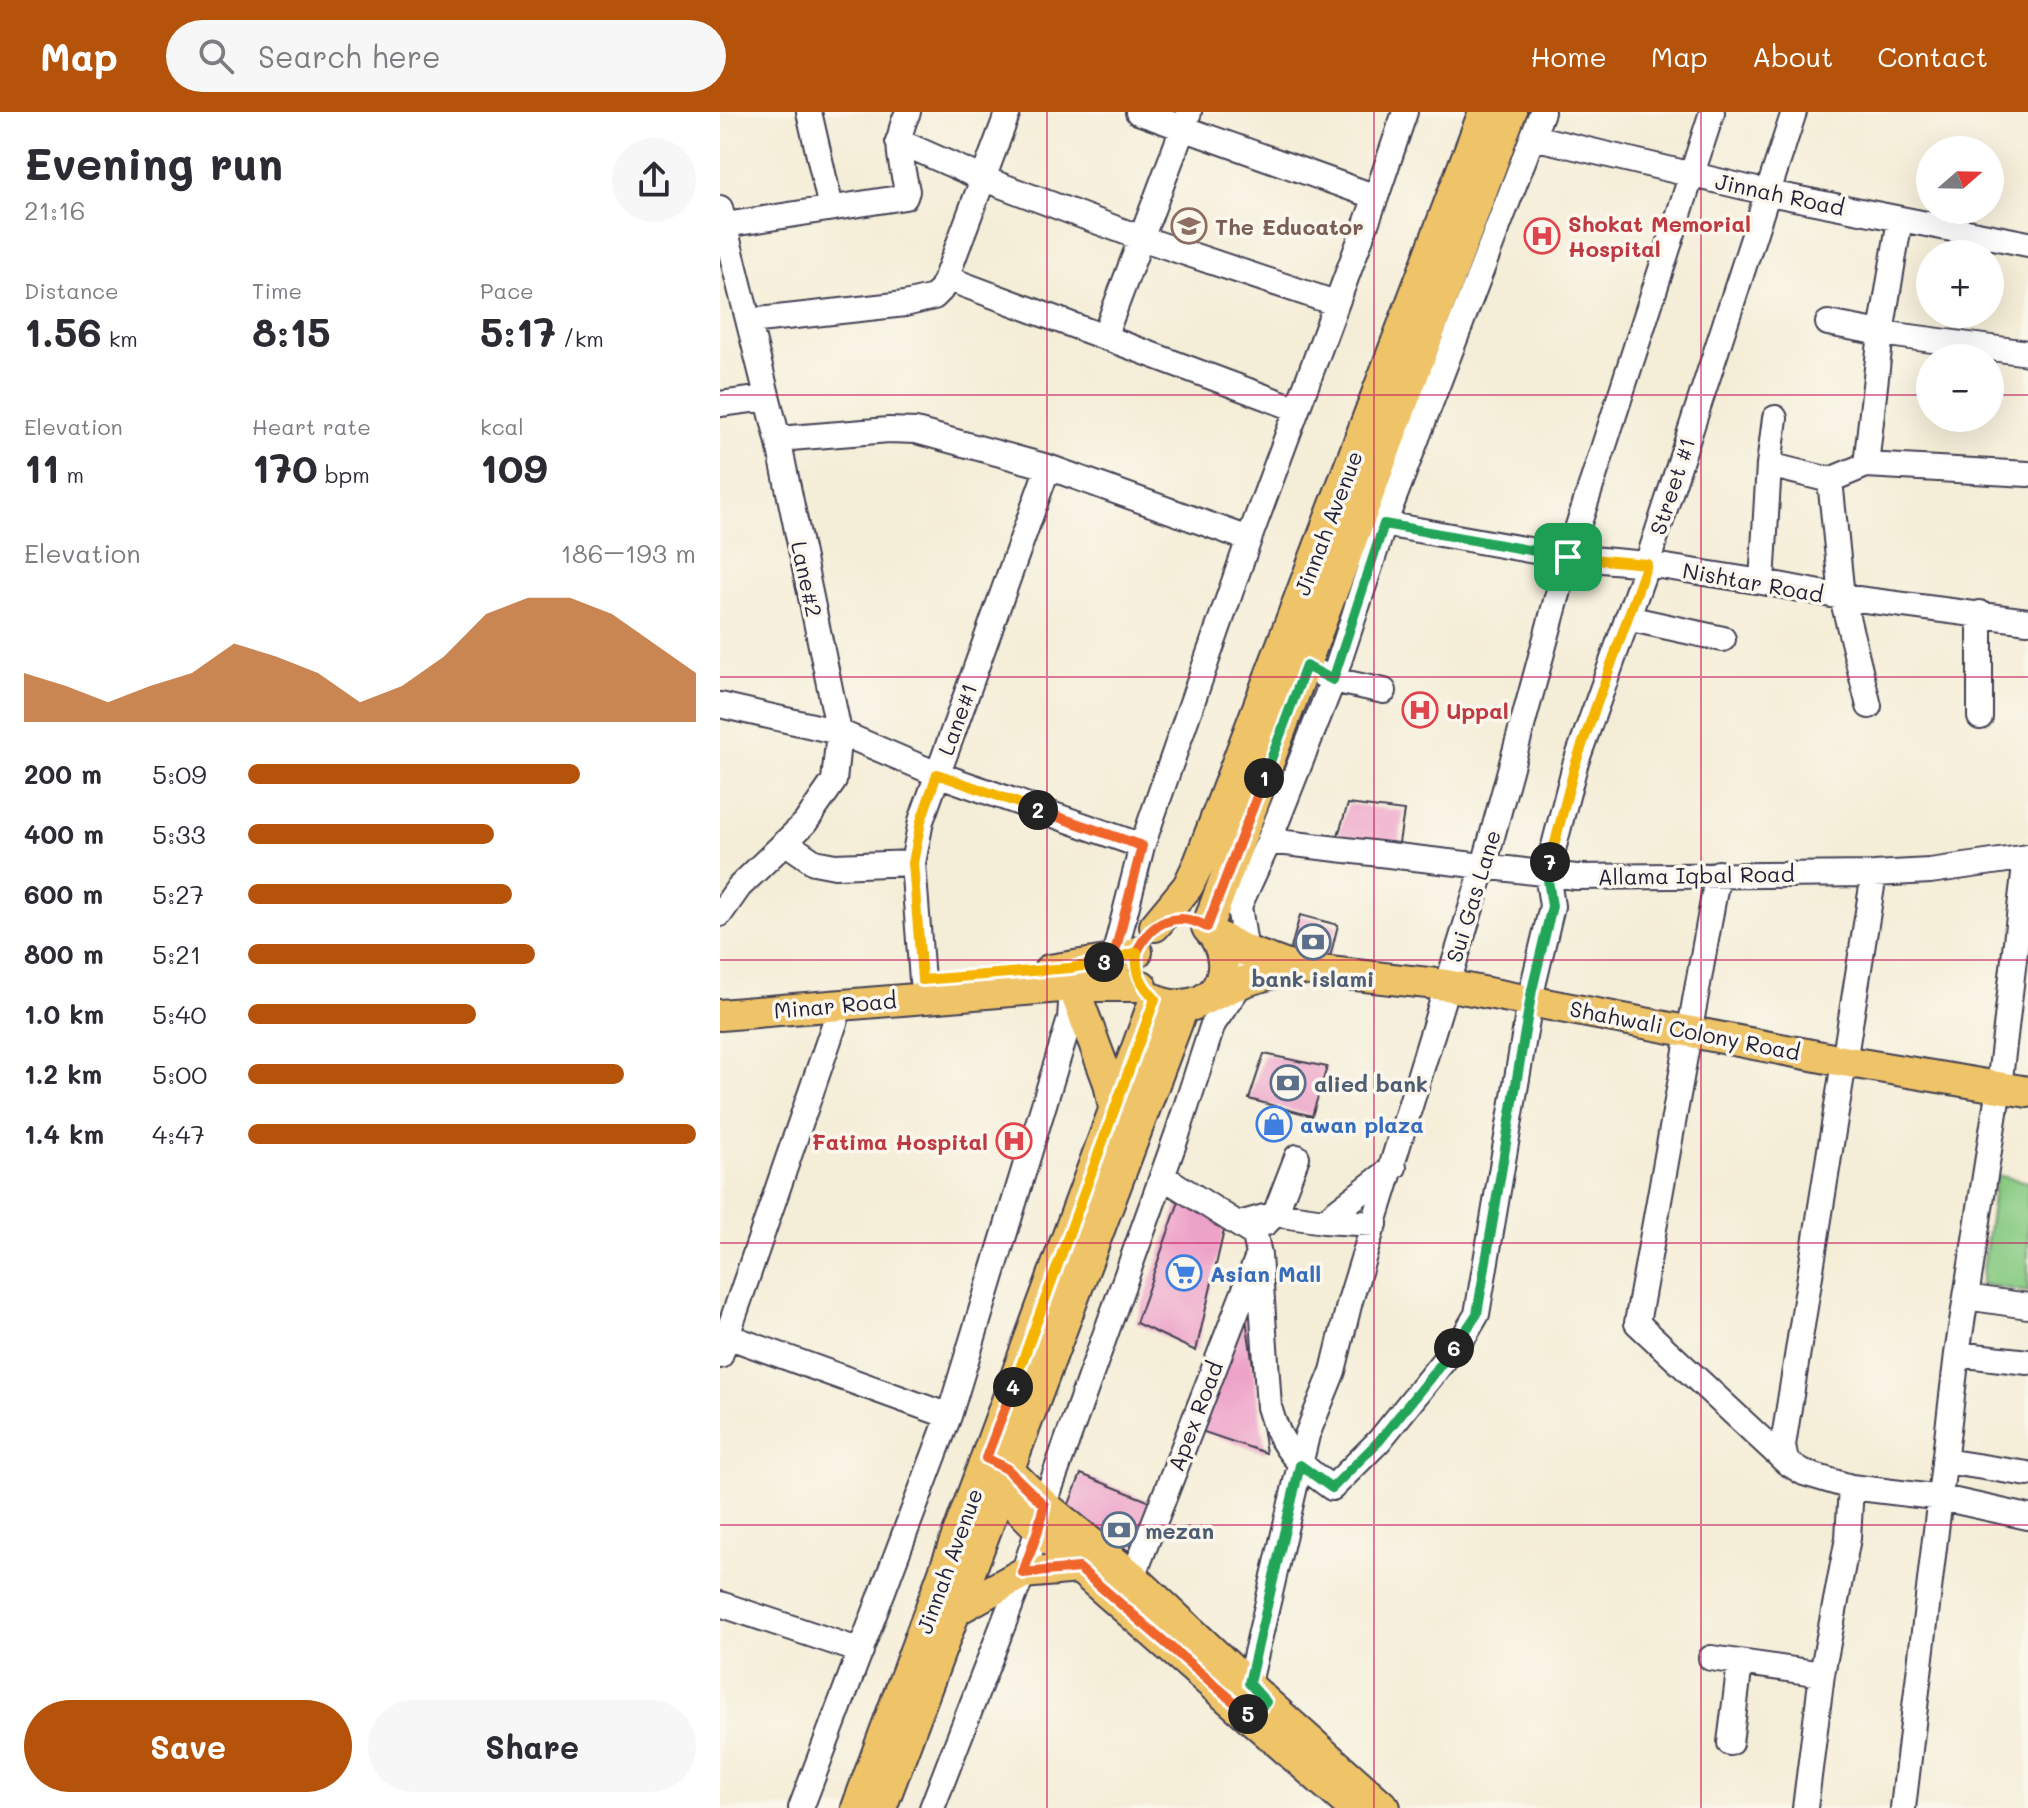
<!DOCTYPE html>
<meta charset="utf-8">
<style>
body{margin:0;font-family:Mali,sans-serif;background:#f7f7f7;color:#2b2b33;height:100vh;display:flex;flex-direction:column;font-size:30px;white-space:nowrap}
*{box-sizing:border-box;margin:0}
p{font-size:26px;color:#7c7c81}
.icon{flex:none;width:44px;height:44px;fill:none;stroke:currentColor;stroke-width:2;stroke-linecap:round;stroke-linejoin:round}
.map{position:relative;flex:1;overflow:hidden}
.details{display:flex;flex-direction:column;background:#fff;width:720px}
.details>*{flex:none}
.needle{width:52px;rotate:70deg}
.fabs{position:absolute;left:1196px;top:24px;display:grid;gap:16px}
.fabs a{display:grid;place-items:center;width:88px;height:88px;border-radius:50%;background:#fff;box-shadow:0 8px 32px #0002;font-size:40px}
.pin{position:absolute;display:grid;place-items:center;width:68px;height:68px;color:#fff;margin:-34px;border-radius:16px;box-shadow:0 4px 12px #0006}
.km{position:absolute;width:40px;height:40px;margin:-20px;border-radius:50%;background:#222;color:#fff;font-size:22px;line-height:40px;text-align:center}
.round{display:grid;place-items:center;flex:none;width:84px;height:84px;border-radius:42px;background:#f7f7f7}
.overview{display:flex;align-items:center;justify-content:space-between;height:136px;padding:0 24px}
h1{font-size:44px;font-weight:800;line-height:60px}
.figures{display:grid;grid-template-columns:repeat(3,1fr);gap:12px;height:136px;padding:8px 24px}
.figures div{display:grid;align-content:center}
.figures b{font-size:40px;font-weight:800}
.figures small{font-size:22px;font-weight:400}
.figures p{font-size:22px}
.chart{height:224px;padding:16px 24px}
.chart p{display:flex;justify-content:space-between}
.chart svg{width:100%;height:144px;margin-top:8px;fill:#b45309;opacity:.7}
.button{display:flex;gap:16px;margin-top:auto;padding:16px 24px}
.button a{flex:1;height:92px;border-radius:48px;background:#b45309;color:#fff;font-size:32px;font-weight:800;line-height:92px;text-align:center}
.button a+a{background:#f7f7f7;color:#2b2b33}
ul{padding:0 24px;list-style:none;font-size:26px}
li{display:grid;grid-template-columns:128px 96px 1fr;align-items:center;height:60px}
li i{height:20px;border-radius:10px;background:#b45309}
header{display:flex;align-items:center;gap:48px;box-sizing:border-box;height:112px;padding:0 40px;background:#b45309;color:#fff}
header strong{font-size:38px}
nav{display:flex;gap:44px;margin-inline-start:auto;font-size:28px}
.search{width:560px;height:72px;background:#f7f7f7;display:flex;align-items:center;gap:20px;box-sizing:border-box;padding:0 28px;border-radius:44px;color:#7c7c81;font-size:30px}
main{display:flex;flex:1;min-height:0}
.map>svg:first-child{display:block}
.green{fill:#89cb83;stroke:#56765f;stroke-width:2}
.building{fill:#eda2c8}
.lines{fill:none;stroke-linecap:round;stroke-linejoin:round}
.minor-casing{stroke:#424052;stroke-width:28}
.major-casing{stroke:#424052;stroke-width:34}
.minor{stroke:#fff;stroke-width:24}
.major{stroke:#efc469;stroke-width:30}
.split-1-casing{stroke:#fff;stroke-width:16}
.split-2-casing{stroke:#fff;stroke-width:16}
.split-3-casing{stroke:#fff;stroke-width:16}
.split-4-casing{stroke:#fff;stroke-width:16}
.split-5-casing{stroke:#fff;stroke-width:16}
.split-6-casing{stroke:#fff;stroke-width:16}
.split-7-casing{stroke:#fff;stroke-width:16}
.split-8-casing{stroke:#fff;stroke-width:16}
.split-1{stroke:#22a559;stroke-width:10}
.split-2{stroke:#f0652b;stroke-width:10}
.split-3{stroke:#f5b400;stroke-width:10}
.split-4{stroke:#f5b400;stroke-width:10}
.split-5{stroke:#f0652b;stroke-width:10}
.split-6{stroke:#22a559;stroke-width:10}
.split-7{stroke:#22a559;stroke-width:10}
.split-8{stroke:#f5b400;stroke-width:10}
.grid{fill:none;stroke:#c2185b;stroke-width:2;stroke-opacity:0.55}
.labels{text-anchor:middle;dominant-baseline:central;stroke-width:7;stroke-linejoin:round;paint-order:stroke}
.street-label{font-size:22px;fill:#22223b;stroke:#fbf7ec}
.health-label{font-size:22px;font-weight:bold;fill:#be3a42;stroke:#fbf7ec;text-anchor:start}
.education-label{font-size:22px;font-weight:bold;fill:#785e54;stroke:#fbf7ec;text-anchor:start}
.service-label{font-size:22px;font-weight:bold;fill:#4e5e75;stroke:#fbf7ec;text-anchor:start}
.shop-label{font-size:22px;font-weight:bold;fill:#366cbe;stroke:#fbf7ec;text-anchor:start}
</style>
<header>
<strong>Map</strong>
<div class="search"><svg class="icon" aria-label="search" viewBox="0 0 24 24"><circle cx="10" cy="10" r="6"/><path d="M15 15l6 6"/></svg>Search here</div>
<nav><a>Home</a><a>Map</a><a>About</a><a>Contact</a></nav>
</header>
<main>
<section class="details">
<div class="overview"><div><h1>Evening run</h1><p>21:16</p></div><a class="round"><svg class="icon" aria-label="share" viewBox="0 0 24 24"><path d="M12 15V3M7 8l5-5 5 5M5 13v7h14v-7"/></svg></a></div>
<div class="figures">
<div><p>Distance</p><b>1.56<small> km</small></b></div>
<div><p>Time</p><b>8:15</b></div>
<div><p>Pace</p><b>5:17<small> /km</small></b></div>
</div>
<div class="figures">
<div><p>Elevation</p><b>11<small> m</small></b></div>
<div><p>Heart rate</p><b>170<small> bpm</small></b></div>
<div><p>kcal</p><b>109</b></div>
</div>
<div class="chart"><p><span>Elevation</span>186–193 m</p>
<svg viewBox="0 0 160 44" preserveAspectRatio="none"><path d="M0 44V29L10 33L20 38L30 33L40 29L50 20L60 24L70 29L80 38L90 33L100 24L110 11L120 6L130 6L140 11L150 20L160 29V44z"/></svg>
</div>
<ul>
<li><b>200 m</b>5:09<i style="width:74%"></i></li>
<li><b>400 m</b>5:33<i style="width:55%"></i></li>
<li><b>600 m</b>5:27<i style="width:59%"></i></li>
<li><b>800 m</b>5:21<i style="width:64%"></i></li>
<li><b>1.0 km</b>5:40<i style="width:51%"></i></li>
<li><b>1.2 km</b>5:00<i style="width:84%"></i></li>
<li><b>1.4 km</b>4:47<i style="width:100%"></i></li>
</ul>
<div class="button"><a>Save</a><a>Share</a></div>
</section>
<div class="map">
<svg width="1308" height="1696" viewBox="0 0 1308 1696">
<rect width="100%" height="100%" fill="#fbf7ec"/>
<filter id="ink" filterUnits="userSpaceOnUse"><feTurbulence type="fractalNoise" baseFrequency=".0125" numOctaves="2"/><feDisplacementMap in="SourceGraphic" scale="16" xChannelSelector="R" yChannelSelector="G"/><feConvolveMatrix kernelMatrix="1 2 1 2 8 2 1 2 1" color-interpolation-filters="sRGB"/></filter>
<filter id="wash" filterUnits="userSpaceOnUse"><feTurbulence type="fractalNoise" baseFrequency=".006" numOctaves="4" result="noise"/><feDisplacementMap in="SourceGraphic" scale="32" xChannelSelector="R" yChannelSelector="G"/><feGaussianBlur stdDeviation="1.8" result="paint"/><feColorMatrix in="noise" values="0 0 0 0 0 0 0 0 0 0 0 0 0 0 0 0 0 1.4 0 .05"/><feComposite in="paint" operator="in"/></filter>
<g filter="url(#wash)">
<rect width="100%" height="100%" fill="#f4edd7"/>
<path class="green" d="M1276,1063L1308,1070V1180L1261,1172Z"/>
<g id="blocks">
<path class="building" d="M628,692L684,699L676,750L612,742Z
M580,803L618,813L607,857L568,847Z
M544,942L607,955L592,1004L529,987Z
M462,1081L506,1110L476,1239L416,1211Z
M525,1200L546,1341L481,1319Z
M361,1362L433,1391L409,1439L347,1397Z"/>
</g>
</g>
<g filter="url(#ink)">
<use href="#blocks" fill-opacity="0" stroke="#424052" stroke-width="2"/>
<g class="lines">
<defs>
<path id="minor" d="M89,0L111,96
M288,0L226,166L577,297
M418,0L656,85
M813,25L1049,81L1308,132
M178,29L264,67L421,126L615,191
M0,96L58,327L119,620L114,669L85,711L19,775L0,802
M5,113L185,85L187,79C181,47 173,31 188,0
M29,209L185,192L214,185L221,178L226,166
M1108,211L1161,221L1308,241
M384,225L469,0
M0,292L46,286
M1055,306L1049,353L1110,368L1146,353L1308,362
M58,327L169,318L196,319L328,355L529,427
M1146,353L1161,221L1180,107
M1110,368L1122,485L1149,594
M664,412L848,445L927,452L1042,470L1122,485L1308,509
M1042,470L1049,353
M907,506L1003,527
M599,561L613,568L664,579
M0,593L119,620L217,662L422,734
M1260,605V501
M549,729L856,765L1154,762L1210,759L1308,745
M65,730L94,750L115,754L193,751
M998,761L917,1211L1066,1350L1084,1361L1131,1375L1128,1426L1102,1562L1085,1696
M393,848L422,734L529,427L656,85L685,0
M202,868L193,751L201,709L328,355
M442,1064L535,1123L539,1143L549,1295C560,1336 578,1352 612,1376L659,1329L746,1221L757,1202L812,878L832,794L827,761L855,653L927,452L1074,0
M604,1109L674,1055
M546,1111L555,1102L577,1045
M519,1112L555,1102L604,1109L655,1112
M1246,1185L1308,1194
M7,1224L229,1304
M1237,1242L1308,1250
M0,1244L121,893
M1224,1349L1308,1362
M1066,1350L1063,1333L1154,762
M1131,1375L1222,1386L1308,1405
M413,1465L536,1149
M0,1492L141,1539
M991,1546L1102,1562
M529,1571L587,1323L613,1259L630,1189L764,754L848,445L992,0
M1010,1631L1020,1551
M81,1696L229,1304L350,907L352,876
M212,1696L303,1461L318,1418L324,1393L457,1023L493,912L522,870L528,854L519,794L549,729L613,568L664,412L822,0
M1183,1696L1237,1242L1279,975L1306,745"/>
<path id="major" d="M435,814L468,774L479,751L764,0
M487,815L791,0
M495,823L526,839L573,856L726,873L1123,949L1308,980
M329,858L393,848L417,840
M353,874L389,971L395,1001
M443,891C473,900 495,880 523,870C539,864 556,861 573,856
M473,893C479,890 486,886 491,882C510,864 505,834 488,817
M0,903L353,874H422
M272,1349L287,1357L324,1393L413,1465L546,1590L665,1696
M284,1382L359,1456L633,1696
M233,1500L303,1461L359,1456
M137,1696L435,887
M161,1696L463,895"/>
</defs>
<use href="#minor" class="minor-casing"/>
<use href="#major" class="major-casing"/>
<use href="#minor" class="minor"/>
<use href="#major" class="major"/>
</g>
</g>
<g class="lines" filter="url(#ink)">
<defs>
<path id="split-1" d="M544,666L586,554L613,568L664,412L848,445"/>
<path id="split-2" d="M318,698L422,734L393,848L417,840C431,809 457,798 487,815L544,666"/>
<path id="split-3" d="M318,698L217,662L201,709L193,751L202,868L350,856L384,850"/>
<path id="split-4" d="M293,1275L435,887C421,872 415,861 417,840L384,850"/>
<path id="split-5" d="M293,1275L266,1346L287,1357L324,1393L318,1418L303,1461L359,1456L528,1602"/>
<path id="split-6" d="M528,1602L531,1605L546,1590L529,1571L580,1353L612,1376L659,1329L734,1236"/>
<path id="split-7" d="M734,1236L757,1202L812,878L832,794L827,761L830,750"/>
<path id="split-8" d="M830,750L855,653L927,452L848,445"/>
</defs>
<use href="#split-1" class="split-1-casing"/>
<use href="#split-2" class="split-2-casing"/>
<use href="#split-3" class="split-3-casing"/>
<use href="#split-4" class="split-4-casing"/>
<use href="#split-5" class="split-5-casing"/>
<use href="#split-6" class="split-6-casing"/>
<use href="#split-7" class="split-7-casing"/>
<use href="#split-8" class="split-8-casing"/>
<use href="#split-1" class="split-1"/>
<use href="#split-2" class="split-2"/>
<use href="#split-3" class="split-3"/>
<use href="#split-4" class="split-4"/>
<use href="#split-5" class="split-5"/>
<use href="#split-6" class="split-6"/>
<use href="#split-7" class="split-7"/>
<use href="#split-8" class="split-8"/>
</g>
<path class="grid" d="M327,0V1696M654,0V1696M981,0V1696M0,283H1210M1270,283H1308M0,565H1308M0,848H1308M0,1131H1308M0,1413H1308"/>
<defs>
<symbol id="school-ring" viewBox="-11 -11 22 22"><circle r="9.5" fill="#fbf7ec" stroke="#8d6e63" stroke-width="1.5"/><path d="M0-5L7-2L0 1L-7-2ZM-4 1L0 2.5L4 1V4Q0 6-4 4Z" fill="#8d6e63"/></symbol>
<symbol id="hospital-ring" viewBox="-11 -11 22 22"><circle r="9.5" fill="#fbf7ec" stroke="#e0444e" stroke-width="1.5"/><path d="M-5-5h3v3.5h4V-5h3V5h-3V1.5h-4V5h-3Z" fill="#e0444e"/></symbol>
<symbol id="bank-ring" viewBox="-11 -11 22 22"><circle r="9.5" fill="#fbf7ec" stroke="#5c6f8a" stroke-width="1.5"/><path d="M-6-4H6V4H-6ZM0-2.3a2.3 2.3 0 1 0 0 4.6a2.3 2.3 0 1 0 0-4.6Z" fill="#5c6f8a"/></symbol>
<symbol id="shop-ring" viewBox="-11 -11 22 22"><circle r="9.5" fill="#fbf7ec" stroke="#3f7fe0" stroke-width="1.5"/><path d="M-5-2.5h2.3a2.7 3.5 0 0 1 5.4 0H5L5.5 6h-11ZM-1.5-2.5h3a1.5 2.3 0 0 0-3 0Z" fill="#3f7fe0"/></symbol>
<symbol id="supermarket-ring" viewBox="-11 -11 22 22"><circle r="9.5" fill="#fbf7ec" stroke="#3f7fe0" stroke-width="1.5"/><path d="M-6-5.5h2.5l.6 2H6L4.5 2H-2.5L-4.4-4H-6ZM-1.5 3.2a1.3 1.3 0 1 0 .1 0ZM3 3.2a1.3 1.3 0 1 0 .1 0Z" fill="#3f7fe0"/></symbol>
</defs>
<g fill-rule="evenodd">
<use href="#school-ring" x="449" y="94" width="40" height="40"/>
<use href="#hospital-ring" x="802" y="104" width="40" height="40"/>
<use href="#hospital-ring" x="680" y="578" width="40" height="40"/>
<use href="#bank-ring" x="573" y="810" width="40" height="40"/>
<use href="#bank-ring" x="548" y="951" width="40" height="40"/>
<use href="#shop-ring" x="534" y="992" width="40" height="40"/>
<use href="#hospital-ring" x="274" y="1009" width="40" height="40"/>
<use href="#supermarket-ring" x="444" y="1141" width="40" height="40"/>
<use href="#bank-ring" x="379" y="1398" width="40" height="40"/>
</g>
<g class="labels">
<g class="street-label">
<text transform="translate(1060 82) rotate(12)">Jinnah Road</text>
<text transform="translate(952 374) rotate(-72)">Street #1</text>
<text transform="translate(608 411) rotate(-69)">Jinnah Avenue</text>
<text transform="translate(87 467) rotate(78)">Lane#2</text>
<text transform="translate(1033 470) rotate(10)">Nishtar Road</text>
<text transform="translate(237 607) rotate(-70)">Lane#1</text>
<text transform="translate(976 763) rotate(-1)">Allama Iqbal Road</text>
<text transform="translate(753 784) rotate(-73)">Sui Gas Lane</text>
<text transform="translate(115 893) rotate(-5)">Minar Road</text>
<text transform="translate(965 918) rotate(11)">Shahwali Colony Road</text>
<text transform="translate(475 1304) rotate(-69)">Apex Road</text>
<text transform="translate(229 1449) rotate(-70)">Jinnah Avenue</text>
</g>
<g class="health-label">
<text x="848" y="111">Shokat Memorial<tspan x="848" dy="25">Hospital</tspan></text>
<text x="726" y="598">Uppal</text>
<text x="268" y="1029" text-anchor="end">Fatima Hospital</text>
</g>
<g class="education-label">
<text x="495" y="114">The Educator</text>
</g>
<g class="service-label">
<text x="593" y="866" text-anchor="middle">bank islami</text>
<text x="594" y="971">alied bank</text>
<text x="425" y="1418">mezan</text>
</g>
<g class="shop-label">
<text x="580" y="1012">awan plaza</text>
<text x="490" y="1161">Asian Mall</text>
</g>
</g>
</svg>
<div class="fabs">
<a><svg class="needle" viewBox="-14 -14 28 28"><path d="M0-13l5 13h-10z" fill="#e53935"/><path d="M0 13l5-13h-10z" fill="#7c7c81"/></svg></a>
<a>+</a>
<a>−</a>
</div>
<div class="pin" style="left:848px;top:445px;background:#1e9e55"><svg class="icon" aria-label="arrive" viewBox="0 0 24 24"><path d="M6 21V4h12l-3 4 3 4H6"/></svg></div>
<b class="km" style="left:544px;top:666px">1</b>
<b class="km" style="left:318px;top:698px">2</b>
<b class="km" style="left:384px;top:850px">3</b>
<b class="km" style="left:293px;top:1275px">4</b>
<b class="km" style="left:528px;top:1602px">5</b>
<b class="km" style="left:734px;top:1236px">6</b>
<b class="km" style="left:830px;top:750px">7</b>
</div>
</main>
